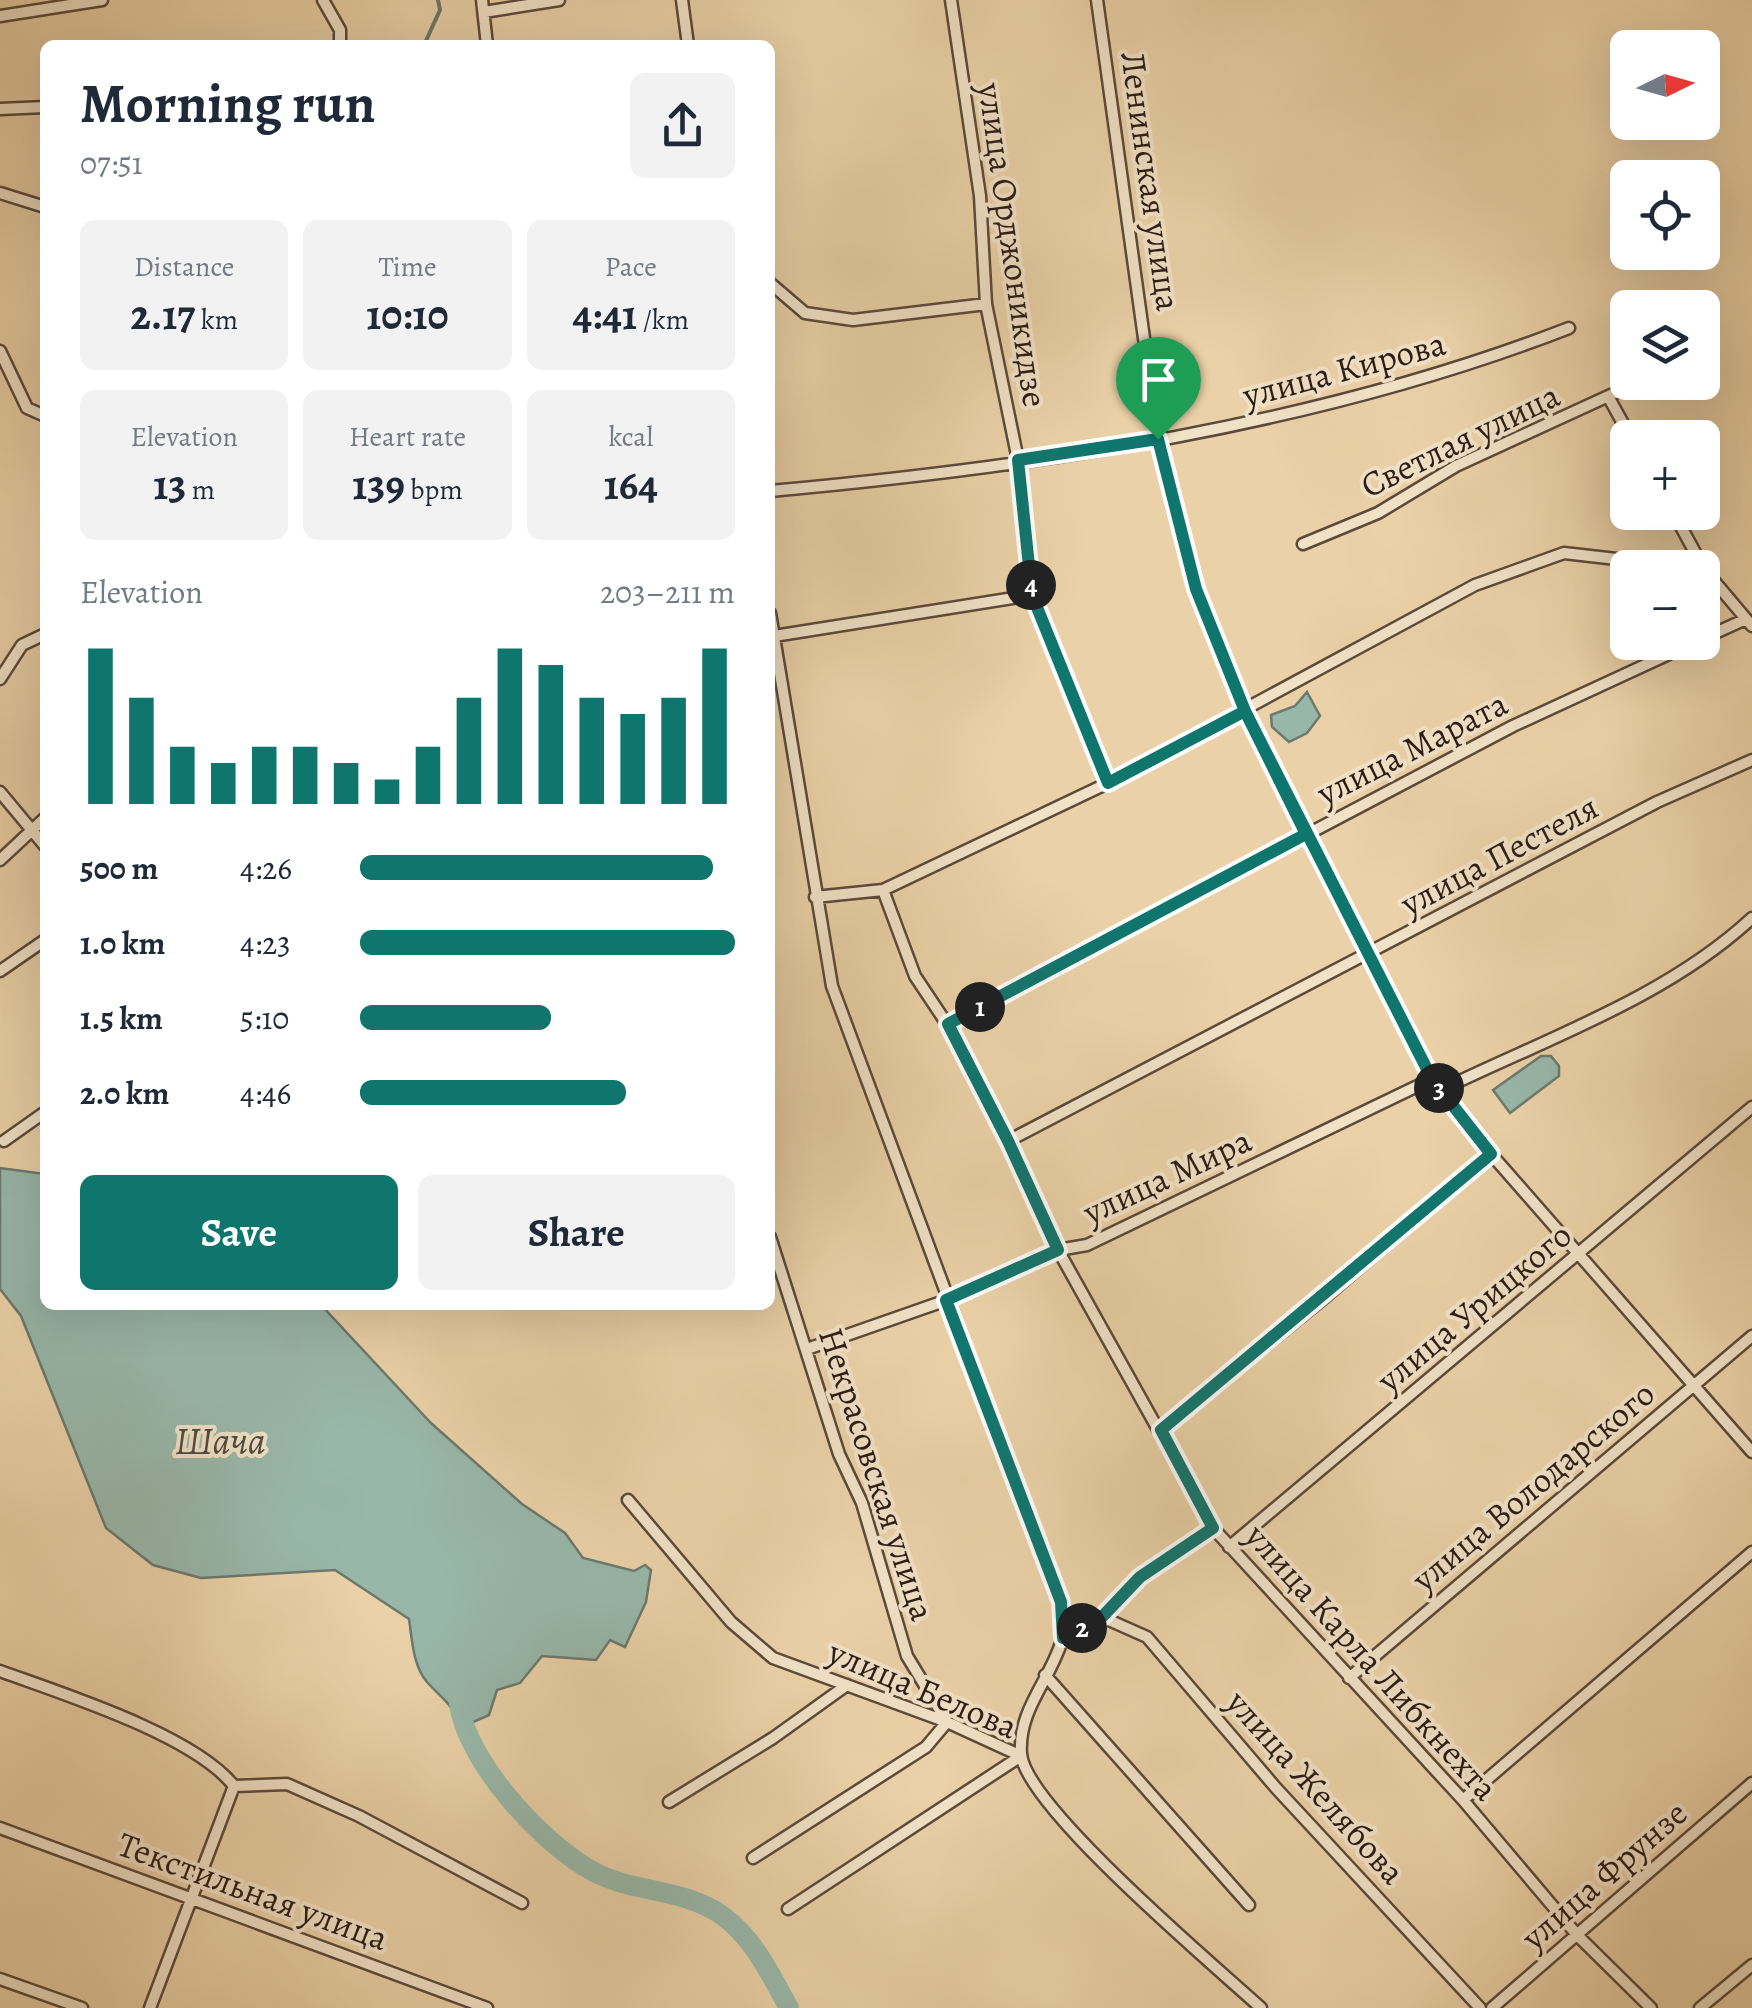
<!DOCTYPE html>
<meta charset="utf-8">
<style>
body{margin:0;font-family:Alegreya,serif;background:#f2f2f3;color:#1f2937;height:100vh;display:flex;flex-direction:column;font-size:38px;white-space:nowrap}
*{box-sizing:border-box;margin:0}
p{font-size:32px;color:#747a83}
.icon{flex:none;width:55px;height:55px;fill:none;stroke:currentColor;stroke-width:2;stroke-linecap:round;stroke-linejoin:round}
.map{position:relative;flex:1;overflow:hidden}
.panel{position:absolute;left:40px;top:40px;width:735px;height:1270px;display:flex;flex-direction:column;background:#fff;border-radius:15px;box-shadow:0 10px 40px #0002}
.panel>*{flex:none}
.needle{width:65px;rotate:85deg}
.controls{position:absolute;left:1610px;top:30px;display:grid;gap:20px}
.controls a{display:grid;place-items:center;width:110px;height:110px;border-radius:15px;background:#fff;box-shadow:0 10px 40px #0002;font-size:50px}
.pin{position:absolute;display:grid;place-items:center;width:85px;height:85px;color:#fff;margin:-102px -42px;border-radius:50% 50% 50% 0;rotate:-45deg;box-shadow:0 0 10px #0007}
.pin .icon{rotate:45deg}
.km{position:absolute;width:50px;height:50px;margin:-25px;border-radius:50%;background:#222;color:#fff;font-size:28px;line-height:50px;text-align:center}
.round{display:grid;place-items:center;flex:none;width:105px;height:105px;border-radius:15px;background:#f2f2f3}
.headline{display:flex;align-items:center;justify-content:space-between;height:170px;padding:0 40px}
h1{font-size:55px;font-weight:700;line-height:75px}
.stats{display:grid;grid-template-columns:repeat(3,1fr);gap:15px;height:170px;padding:10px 40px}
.stats div{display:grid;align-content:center;border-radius:15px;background:#f2f2f3;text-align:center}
.stats b{font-size:42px;font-weight:700}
.stats small{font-size:28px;font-weight:400}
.stats p{font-size:28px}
.chart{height:280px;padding:20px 40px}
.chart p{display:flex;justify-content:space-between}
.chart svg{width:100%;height:180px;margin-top:10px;stroke:#0f766e;stroke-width:6}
.primary-button{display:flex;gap:20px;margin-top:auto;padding:20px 40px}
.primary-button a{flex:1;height:115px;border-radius:15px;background:#0f766e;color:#fff;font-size:40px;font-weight:700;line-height:115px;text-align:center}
.primary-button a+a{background:#f2f2f3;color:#1f2937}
ul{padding:0 40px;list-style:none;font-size:32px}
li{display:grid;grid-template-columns:160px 120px 1fr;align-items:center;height:75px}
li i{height:25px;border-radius:12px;background:#0f766e}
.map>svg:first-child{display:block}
.water{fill:#98b7a9;stroke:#6c796e;stroke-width:2.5}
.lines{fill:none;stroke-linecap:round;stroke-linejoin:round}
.stream{stroke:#6c796e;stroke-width:4}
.river{stroke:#98b7a9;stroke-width:20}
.minor-casing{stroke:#5b493a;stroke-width:15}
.minor{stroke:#f1e1c6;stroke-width:10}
.route-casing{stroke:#fff;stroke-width:20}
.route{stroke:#0f766e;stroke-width:12}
.labels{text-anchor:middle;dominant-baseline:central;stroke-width:8;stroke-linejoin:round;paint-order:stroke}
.street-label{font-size:35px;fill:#2b1c16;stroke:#f1e1c6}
.water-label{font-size:38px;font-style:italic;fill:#4c4a42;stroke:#f1e1c6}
</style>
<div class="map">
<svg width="1752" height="2008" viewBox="0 0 1752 2008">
<rect width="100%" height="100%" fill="#ead1a7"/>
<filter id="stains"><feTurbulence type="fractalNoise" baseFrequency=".002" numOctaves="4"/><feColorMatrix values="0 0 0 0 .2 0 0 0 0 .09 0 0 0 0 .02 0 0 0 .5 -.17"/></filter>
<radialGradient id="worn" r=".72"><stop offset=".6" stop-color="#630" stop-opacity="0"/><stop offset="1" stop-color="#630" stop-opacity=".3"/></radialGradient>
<path class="water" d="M1307,692L1320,716L1307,733L1289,742L1272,727L1271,715L1295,706Z
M1541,1056H1551L1559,1066V1076L1510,1113L1493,1090Z
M0,1168L45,1174V1305H321L431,1423L522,1504L565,1533L583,1558L634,1571L645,1565L651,1570L646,1602L625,1647L610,1640L596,1660L542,1656L520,1683L497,1690L489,1715L462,1727C448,1699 446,1703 427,1682C413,1666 412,1639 409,1619L335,1570L201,1578L153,1565L106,1528L21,1316L0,1289Z"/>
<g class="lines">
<path class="stream" d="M424,45L440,10L438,0"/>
<path class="river" d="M459,1704C467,1762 542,1844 594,1872C634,1893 684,1888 723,1916C755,1940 770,1974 789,2008"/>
<defs>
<path id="minor" d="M323,0L340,30V45
M482,0L487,45
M682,0L688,45
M951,0L980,196L986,304L1018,460L1032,595L1108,783
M1097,0L1158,439L1196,589L1245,711L1432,1079L1491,1154L1752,1452
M484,12L559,0
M0,16L102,0
M0,109L45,107
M0,193L45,207
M770,283L805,313L853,320L986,304
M0,351L27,408L45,416
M1609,398L1631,438
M770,491C1036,467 1320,425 1569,328
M1673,512L1704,569L1752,626
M1303,544L1378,513L1456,466L1639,382
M770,613L832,986L1061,1602C1062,1614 1065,1629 1062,1640C1050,1681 1018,1709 1021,1754C1026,1807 1215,1966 1261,2008
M774,636L1032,595
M1702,639L1746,619
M0,679L22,645L45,634
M0,792L45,846
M0,860L45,818
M883,890L1108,783L1475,585L1564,553L1695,568
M815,897L883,890L915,976L947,1024L1008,1141L1058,1250L1213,1528L1463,1800L1578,1936L1651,2008
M0,971L45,940
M947,1024L1513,726L1695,642
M1441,1090C1545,1039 1666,998 1752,918
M4,1141L45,1112
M1008,1141L1657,802L1752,760
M807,1349L947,1300L1058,1250L1087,1245L1432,1079
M1161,1430L1324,1298L1491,1154
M628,1500L731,1622L773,1658L947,1722L1021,1756
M1229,1547L1752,1107
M1102,1617L1147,1637L1276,1788L1480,2008
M1063,1638L1102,1617L1140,1577L1213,1528
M0,1671C63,1694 194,1735 234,1786L287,1784L359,1816L522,1903
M1045,1675L1249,1905
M1349,1678L1752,1336
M1463,1800L1752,1552
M669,1802L773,1738L847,1685
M0,1828L487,2008
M753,1858L926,1747L947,1722L907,1656L862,1503L839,1454L770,1237
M788,1909L1021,1756
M0,1979L82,2008
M150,2008L234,1786
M1492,2008L1752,1783
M1700,2008L1752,1965"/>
</defs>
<use href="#minor" class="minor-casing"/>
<use href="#minor" class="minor"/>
</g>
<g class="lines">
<defs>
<path id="route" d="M1158,439L1196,589L1245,711L1306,834L948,1024L1008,1141L1058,1250L946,1300L1061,1602L1063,1638L1102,1617L1140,1577L1213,1528L1161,1430L1491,1154L1432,1079L1245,711L1108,783L1032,595L1018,460L1158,439"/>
</defs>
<use href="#route" class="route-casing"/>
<use href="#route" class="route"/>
</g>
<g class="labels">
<g class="street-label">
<text transform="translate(1151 181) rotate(82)">Ленинская улица</text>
<text transform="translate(1013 245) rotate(82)">улица Орджоникидзе</text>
<text transform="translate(1344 369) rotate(-15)">улица Кирова</text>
<text transform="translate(1460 440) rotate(-26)">Светлая улица</text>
<text transform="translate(1412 748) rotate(-27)">улица Марата</text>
<text transform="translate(1499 855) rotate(-28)">улица Пестеля</text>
<text transform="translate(1167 1176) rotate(-25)">улица Мира</text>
<text transform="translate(1474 1307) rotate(-40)">улица Урицкого</text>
<text transform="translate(877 1474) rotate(72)">Некрасовская улица</text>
<text transform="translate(1533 1486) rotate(-40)">улица Володарского</text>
<text transform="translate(1372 1662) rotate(48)">улица Карла Либкнехта</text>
<text transform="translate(923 1689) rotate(23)">улица Белова</text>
<text transform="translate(1316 1787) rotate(48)">улица Желябова</text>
<text transform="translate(1604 1875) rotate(-41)">улица Фрунзе</text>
<text transform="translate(253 1891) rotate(20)">Текстильная улица</text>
</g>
<g class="water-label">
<text x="220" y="1441">Шача</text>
</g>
</g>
<rect width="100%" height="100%" filter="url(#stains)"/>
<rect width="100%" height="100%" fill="url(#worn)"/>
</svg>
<div class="controls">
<a><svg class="needle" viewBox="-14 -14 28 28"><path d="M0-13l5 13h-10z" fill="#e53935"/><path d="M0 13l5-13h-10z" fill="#747a83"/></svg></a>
<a><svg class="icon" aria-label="locate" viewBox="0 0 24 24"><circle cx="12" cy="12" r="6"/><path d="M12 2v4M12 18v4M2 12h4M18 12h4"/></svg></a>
<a><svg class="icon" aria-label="layers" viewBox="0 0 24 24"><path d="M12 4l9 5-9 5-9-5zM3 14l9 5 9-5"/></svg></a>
<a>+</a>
<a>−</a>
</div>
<div class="pin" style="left:1158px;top:439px;background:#1e9e55"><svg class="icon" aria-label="arrive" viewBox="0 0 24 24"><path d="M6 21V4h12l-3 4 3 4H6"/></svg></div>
<b class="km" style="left:980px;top:1007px">1</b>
<b class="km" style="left:1082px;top:1628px">2</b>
<b class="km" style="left:1439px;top:1088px">3</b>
<b class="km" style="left:1031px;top:585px">4</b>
<section class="panel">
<div class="headline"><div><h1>Morning run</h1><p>07:51</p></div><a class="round"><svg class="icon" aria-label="share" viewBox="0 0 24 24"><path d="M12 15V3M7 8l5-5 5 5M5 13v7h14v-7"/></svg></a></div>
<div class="stats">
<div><p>Distance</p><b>2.17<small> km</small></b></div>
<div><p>Time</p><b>10:10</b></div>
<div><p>Pace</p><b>4:41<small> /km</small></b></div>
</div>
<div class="stats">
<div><p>Elevation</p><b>13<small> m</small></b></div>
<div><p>Heart rate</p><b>139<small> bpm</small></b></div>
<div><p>kcal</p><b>164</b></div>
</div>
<div class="chart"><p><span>Elevation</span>203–211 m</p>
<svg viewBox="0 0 160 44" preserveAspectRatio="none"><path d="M5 44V6M15 44V18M25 44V30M35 44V34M45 44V30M55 44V30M65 44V34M75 44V38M85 44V30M95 44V18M105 44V6M115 44V10M125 44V18M135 44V22M145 44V18M155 44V6"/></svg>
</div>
<ul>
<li><b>500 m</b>4:26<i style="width:94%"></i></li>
<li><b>1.0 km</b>4:23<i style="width:100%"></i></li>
<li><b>1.5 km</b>5:10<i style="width:51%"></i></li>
<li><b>2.0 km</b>4:46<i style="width:71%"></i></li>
</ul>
<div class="primary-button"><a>Save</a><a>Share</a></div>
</section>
</div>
